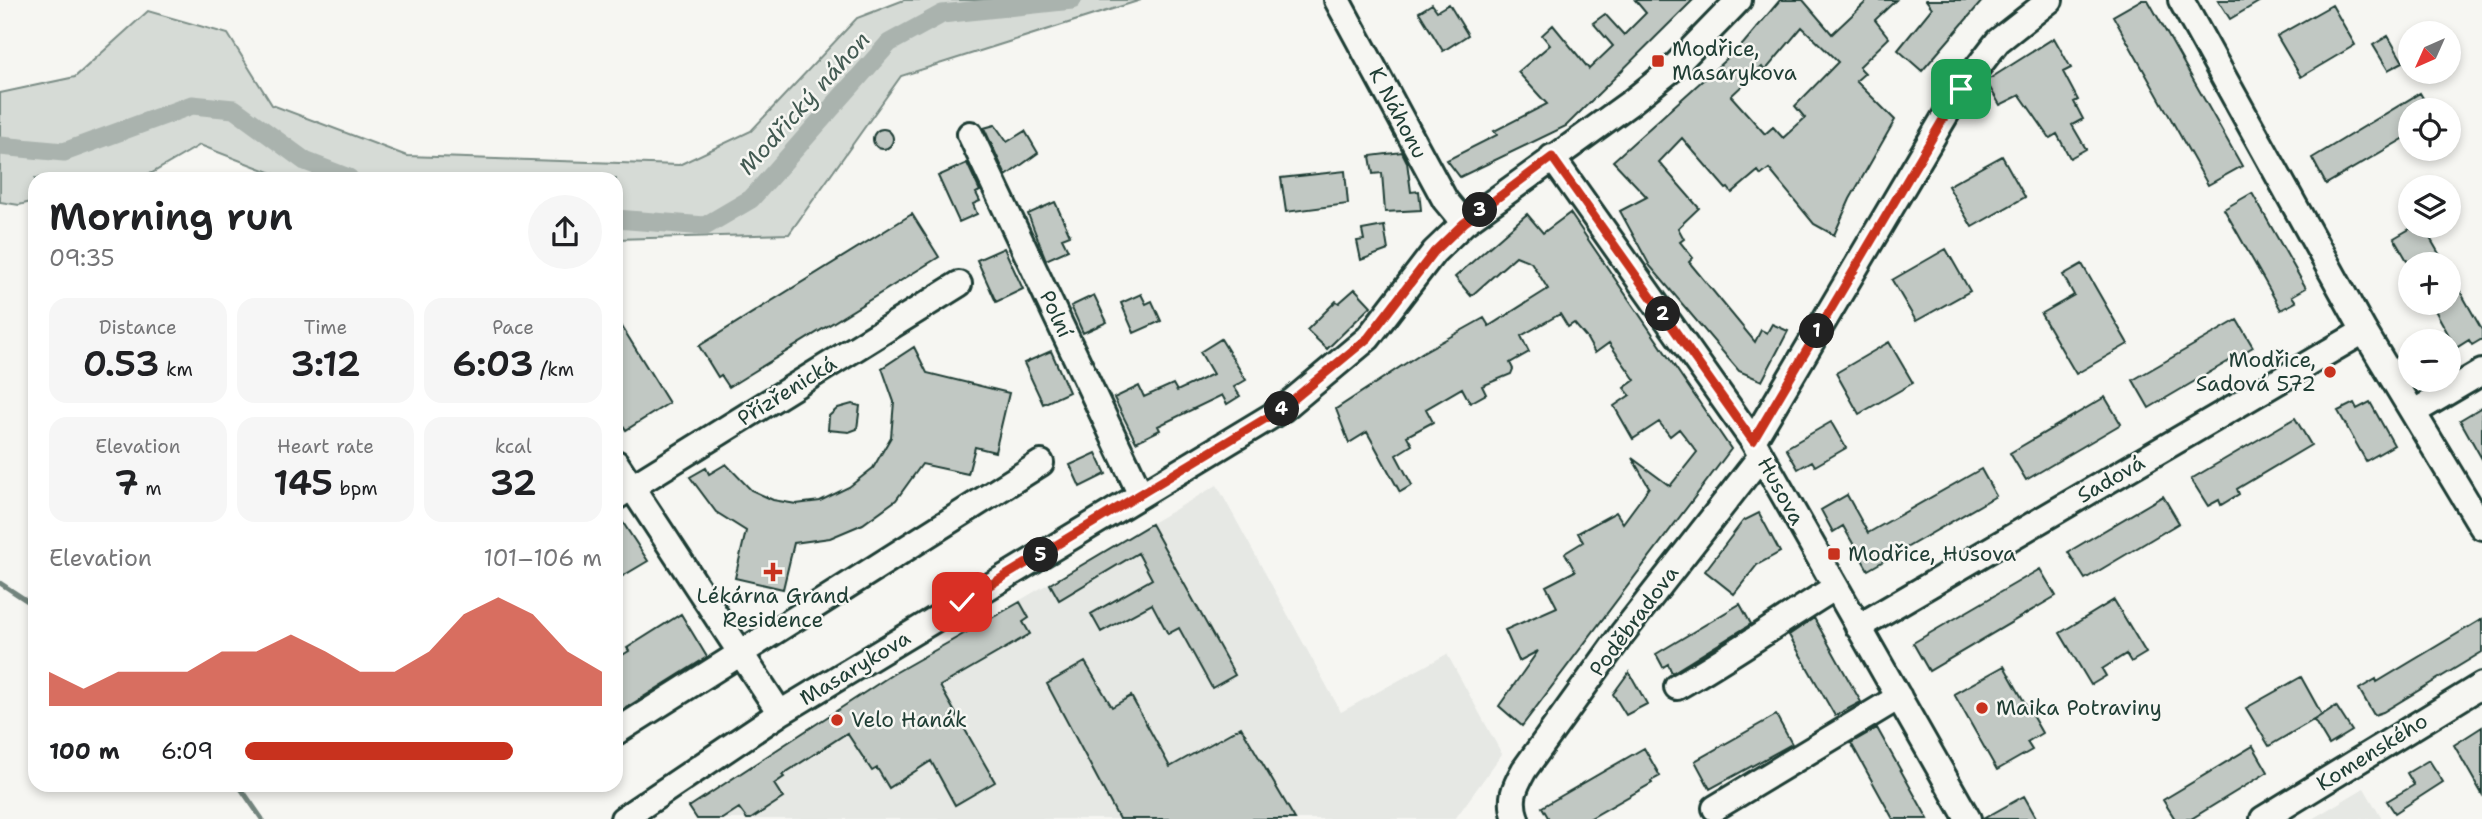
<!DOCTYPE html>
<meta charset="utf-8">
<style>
body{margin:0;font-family:"Shantell Sans",sans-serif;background:#f6f6f6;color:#202124;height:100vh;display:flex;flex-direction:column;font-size:26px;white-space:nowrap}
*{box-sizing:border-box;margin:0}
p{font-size:23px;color:#757577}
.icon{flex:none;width:38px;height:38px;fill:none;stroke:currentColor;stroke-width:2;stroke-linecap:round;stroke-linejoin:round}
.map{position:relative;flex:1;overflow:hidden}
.panel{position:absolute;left:28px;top:172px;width:595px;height:620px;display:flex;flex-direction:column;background:#fff;border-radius:21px;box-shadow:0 4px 10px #0003}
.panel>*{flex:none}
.needle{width:46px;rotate:225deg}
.buttons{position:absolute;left:2398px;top:21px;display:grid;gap:14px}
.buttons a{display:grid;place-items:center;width:63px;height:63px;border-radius:50%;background:#fff;box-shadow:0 4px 10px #0003;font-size:35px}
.pin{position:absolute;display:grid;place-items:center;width:60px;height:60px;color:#fff;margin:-30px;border-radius:14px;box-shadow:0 4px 10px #0006}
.km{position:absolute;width:35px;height:35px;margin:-18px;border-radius:50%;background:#222;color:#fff;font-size:19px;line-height:35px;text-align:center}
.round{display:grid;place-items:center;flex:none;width:74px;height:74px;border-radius:37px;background:#f6f6f6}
.headline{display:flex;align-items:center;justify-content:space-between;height:119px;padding:0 21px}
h1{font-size:38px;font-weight:600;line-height:52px}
.figures{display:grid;grid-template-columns:repeat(3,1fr);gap:10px;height:119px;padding:7px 21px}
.figures div{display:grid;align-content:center;border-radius:18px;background:#f6f6f6;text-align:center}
.figures b{font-size:35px;font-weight:600}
.figures small{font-size:19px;font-weight:400}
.figures p{font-size:19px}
.chart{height:196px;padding:14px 21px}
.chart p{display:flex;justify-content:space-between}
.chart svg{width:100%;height:126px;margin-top:7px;fill:#c8321e;opacity:.7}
ul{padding:0 21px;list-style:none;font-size:23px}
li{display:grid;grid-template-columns:112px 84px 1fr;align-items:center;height:52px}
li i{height:18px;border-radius:9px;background:#c8321e}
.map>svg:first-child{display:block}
.built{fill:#e6e8e4}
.green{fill:#d6dbd6;stroke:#7a8c85;stroke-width:2}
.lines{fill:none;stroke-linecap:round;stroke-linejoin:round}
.stream{stroke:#72847d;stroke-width:5}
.canal{stroke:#aab3ae;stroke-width:19}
.building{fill:#c1c8c3;stroke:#1f3d34;stroke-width:2;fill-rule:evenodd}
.minor-casing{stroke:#1f3d34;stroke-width:30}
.minor{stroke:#f6f6f2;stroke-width:24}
.route-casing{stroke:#fff;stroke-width:14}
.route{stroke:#c8321e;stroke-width:9}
.poi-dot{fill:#c8321e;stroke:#f6f6f2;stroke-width:2.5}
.labels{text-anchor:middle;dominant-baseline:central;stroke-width:5;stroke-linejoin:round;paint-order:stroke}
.poi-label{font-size:21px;fill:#1f3d34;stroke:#f6f6f2;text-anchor:start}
.street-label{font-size:21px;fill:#1f3d34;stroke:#f6f6f2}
.water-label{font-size:23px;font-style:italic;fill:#425a52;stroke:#f6f6f2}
</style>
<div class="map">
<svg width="2482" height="819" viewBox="0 0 2482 819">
<rect width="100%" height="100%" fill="#f6f6f2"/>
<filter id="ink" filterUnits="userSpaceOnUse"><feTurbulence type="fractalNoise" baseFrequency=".0143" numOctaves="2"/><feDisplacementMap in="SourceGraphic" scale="14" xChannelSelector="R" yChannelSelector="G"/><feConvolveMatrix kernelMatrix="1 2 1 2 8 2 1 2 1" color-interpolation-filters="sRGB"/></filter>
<g filter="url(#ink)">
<path class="built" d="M1217,485L1341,712L1447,654L1502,754L1455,819H697L689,807L894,674Z
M2364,788L2382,819H2312Z"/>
<path class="green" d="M904,0H1141L901,76L789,234L616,239V178H285L200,145L152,173L129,178H35V201L19,205L0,202V93L75,77L148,11L228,34L272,105L407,156L679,165L751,131L857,18Z"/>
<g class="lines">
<path class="stream" d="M0,583L35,606
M238,784L262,819"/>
<path class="canal" d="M0,146L64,152L192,105L234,109L305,161L349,178
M616,219L705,226L751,199L889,43L942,14L1072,0"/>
</g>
<path class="building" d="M1635,0H1693L1566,126L1460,177L1447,160L1497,135L1494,131L1547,104L1518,72L1550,45L1542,35L1553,25L1589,69L1613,46L1593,23L1605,14L1624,35L1646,13Z
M1780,0H1803L1832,34L1868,0H1896L1875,20L1889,38L1859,67L1865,73L1856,81L1895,120L1850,199L1834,235L1814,224L1769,169L1761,175L1758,171L1732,193L1728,188L1726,189L1682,138L1659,162L1699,208L1678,228L1684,239L1680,242L1693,258L1689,262L1755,342L1761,330L1767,333L1772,324L1788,331L1762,381L1739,371L1650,266L1620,211L1647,197L1613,161L1743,44ZM1802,27L1838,62L1795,106L1805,118L1783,138L1773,127L1765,134L1731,96L1762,67L1765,71Z
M1926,0H1983L1922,71L1898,50L1932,8Z
M2141,0H2148L2242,166L2208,185L2113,16Z
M2218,0H2262L2230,19Z
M1432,4L1437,11L1449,4L1468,35L1443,51L1419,12Z
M2332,5L2355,45L2301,77L2277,36Z
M2388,36L2403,62L2388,70L2373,45Z
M2054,38L2071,68L2063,72L2078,100L2074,102L2083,119L2072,125L2086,149L2070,158L2057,134L2050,138L2020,95L2000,105L1986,81Z
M2420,93L2430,110H2410V135L2326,184L2312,158Z
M995,125L1007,142L1025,131L1038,153L1006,176L984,128Z
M873 139a10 10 0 1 1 20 0a10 10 0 1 1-20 0Z
M1402,152L1407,162L1411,192L1419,191L1421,210L1385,212L1382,173L1373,174L1370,156Z
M2002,156L2025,197L1972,227L1948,186Z
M967,163L980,191L976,193L980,201L973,204L977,214L959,222L938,176Z
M1345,171L1348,204L1286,212L1281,178Z
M2252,193L2306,288L2292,296L2296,302L2281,310L2224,209Z
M1055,202L1070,235L1062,238L1068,250L1046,260L1028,214Z
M1570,213L1731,449L1522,726L1499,706L1538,651L1519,661L1505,630L1557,607L1546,586L1575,571L1565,553L1583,542L1578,533L1616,512L1623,523L1640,500L1649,487L1632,458L1670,486L1697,452L1679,429L1670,436L1659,422L1633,439L1614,406L1630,395L1624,388L1635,380L1609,343L1595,353L1586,337L1574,323L1568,327L1560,314L1521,336L1529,352L1510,363L1513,369L1511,374L1482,386L1486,394L1470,403L1462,388L1426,409L1433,422L1407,436L1412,445L1396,455L1412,485L1400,492L1367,432L1349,443L1336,409L1423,352L1484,318L1489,326L1548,289L1531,262L1516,256L1471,296L1455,277L1527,214L1543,233Z
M912,214L939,257L729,387L721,375L718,377L699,346Z
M1384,226L1388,250L1361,260L1357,241L1364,240L1362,230Z
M2415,226H2423L2445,264H2409L2394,238Z
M1004,248L1023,289L996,302L977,260Z
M1946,249L1970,291L1916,321L1892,280Z
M2082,264L2128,344L2076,374L2041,314L2074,295L2063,275Z
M2448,270L2482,330V339L2472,345L2469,340L2456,348L2431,303H2448Z
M1355,289L1371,306L1327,349L1307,330L1336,301L1339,303Z
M1141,294L1146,304L1152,301L1161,321L1134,333L1121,303Z
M1094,295L1107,322L1083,333L1071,306Z
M616,317L669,403L626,430L616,414Z
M2237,320L2253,347L2149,408L2133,380Z
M1221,339L1246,380L1234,387L1240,396L1227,404L1222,395L1158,426L1160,430L1136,442L1114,398L1139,386L1144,397L1173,384L1177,391L1213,374L1200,352Z
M1889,342L1913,383L1859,414L1836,373Z
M914,347L927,373L1009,393L995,452L975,447L968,474L922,464L896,500L863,524L830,538L794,543L783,589L735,578L746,531L716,512L690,477L706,468L709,474L726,464L751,490L773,500L796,504L820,501L849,487L873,468L891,437L894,402L882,368Z
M1051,351L1069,392L1043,404L1024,363Z
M2105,397L2121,424L2026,480L2010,453Z
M2370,402L2394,445L2366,461L2338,411L2354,403L2357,409Z
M852,404L860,406L857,429L849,432L828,430L829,416L838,408Z
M2482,407V459L2460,420Z
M2295,418L2311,445L2237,489L2239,494L2221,505L2219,500L2208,506L2191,479Z
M1831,422L1846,448L1815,466L1812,461L1798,469L1786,448Z
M1096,453L1106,474L1080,487L1070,465Z
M1981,469L1996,496L1868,570L1843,526L1833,532L1821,510L1847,495L1868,533Z
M2163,496L2179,523L2085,579L2068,552Z
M616,512L648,561L616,580Z
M1759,513L1780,552L1757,565L1734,594L1705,571L1743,521Z
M1151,524L1235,675L1212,688L1179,628L1168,634L1152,604L1101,632L1091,614L1152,579L1138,553L1059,600L1050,584Z
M2040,569L2056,596L1929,671L1913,643Z
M2114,600L2146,653L2131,662L2126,654L2102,669L2106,676L2091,685L2060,633Z
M1020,602L1029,618L1023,622L1030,634L940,686L995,782L955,805L931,761L889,788L877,768L872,771L847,733L782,775L784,777L774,784L783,798L751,819H747L739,808L722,819H697L689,807L893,674Z
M1740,604L1751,624L1672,673L1668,664L1663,667L1656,654Z
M681,614L707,657L616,714V659L629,651L627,648Z
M1814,618L1861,702L1835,716L1789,635Z
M2482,619V652L2383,712L2374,715L2359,689L2376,679L2377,682Z
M1085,662L1112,707L1131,696L1170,767L1241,727L1295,819H1119L1047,684Z
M2004,666L2042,733L2027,742L2032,750L1997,770L1954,694Z
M1629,672L1647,704L1626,715L1613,694Z
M2301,677L2322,715L2269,746L2246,708Z
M2336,706L2352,731L2329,745L2314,720Z
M1776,715L1792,744L1710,789L1695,761Z
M2482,727V794L2454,745Z
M1877,728L1928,819H1893L1851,743Z
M2253,746L2268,772L2191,819H2175L2163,800Z
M1644,748L1660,776L1651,781L1652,783L1589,819H1549L1542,807Z
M2429,760L2443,782L2395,813L2387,801L2414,785L2407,773Z
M2024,796L2037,819H1983Z"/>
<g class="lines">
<defs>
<path id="minor" d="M1337,0L1445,200L1464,223
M2181,0L2364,331L2482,527
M970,134L1141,495
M1552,157L1753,441L1968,819
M2414,412L2482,372
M1753,441L1961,89L1998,41L2050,0
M616,463L780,713
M616,497L959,284
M1858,627L2364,331
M1677,687C1732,656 1782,620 1836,587
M616,732L1041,463
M1715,808L1899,697
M623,819L780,713L1283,409L1368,338L1434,252L1464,223L1630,103L1671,70L1739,0
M1516,819C1509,799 1514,788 1524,770L1622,634L1761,456
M2263,819L2482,685"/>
</defs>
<use href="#minor" class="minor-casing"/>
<use href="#minor" class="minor"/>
</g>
</g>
<g class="lines" filter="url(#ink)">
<defs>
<path id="route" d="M962,602L1283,408L1368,338L1434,252L1464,223L1552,157L1753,441L1961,89"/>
</defs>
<use href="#route" class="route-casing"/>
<use href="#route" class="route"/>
</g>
<g class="poi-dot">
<rect x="1651" y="54" width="14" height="14" rx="3.5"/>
<circle cx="2330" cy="372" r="7"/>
<rect x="1827" y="547" width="14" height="14" rx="3.5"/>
<path d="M769.5 561.5h7v7h7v7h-7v7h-7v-7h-7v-7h7z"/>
<circle cx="1982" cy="708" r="7"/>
<circle cx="837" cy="720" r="7"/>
</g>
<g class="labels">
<g class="poi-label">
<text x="1672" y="49">Modřice,<tspan x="1672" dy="24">Masarykova</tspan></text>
<text x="2316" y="360" text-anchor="end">Modřice,<tspan x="2316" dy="24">Sadová 572</tspan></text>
<text x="1848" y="554">Modřice, Husova</text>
<text x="773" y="596" text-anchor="middle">Lékárna Grand<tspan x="773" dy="24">Residence</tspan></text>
<text x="1996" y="708">Maika Potraviny</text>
<text x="851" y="720">Velo Hanák</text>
</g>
<g class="street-label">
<text transform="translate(1398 113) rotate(62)">K Náhonu</text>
<text transform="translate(1056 314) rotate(65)">Polní</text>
<text transform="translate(787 391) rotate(-32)">Přízřenická</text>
<text transform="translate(2111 479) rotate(-30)">Sadová</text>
<text transform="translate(1781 491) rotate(61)">Husova</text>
<text transform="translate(1634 621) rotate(-53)">Poděbradova</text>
<text transform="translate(855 668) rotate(-31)">Masarykova</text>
<text transform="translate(2372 752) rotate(-32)">Komenského</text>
</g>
<g class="water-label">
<text transform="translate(804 103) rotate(-48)">Modřický náhon</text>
</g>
</g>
</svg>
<div class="buttons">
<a><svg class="needle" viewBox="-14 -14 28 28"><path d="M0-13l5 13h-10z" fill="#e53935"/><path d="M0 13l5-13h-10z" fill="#757577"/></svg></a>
<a><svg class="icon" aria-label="locate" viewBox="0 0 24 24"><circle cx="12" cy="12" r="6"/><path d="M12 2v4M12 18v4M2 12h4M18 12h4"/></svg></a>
<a><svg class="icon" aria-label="layers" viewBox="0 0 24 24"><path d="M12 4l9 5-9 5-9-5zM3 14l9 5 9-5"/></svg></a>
<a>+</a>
<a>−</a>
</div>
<div class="pin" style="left:1961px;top:89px;background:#1e9e55"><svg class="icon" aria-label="arrive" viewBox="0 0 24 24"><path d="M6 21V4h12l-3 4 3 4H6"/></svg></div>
<div class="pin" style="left:962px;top:602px;background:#d93025"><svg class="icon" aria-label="check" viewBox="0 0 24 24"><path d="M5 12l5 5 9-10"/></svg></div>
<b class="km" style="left:1817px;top:331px">1</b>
<b class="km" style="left:1663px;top:314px">2</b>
<b class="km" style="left:1480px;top:210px">3</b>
<b class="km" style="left:1282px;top:409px">4</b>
<b class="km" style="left:1041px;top:555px">5</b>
<section class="panel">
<div class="headline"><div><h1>Morning run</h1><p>09:35</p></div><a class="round"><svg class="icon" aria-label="share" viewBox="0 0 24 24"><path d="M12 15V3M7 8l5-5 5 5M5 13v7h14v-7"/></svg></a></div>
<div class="figures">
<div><p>Distance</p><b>0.53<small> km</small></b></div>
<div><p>Time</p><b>3:12</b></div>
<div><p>Pace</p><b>6:03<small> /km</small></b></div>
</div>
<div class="figures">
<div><p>Elevation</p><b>7<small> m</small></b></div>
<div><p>Heart rate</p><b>145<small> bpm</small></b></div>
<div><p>kcal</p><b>32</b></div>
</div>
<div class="chart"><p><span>Elevation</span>101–106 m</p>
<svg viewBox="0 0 160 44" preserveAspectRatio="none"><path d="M0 44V32L10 38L20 32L30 32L40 32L50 25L60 25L70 19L80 25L90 32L100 32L110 25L120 12L130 6L140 12L150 25L160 32V44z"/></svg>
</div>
<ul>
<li><b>100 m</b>6:09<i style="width:75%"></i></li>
</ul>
</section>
</div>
